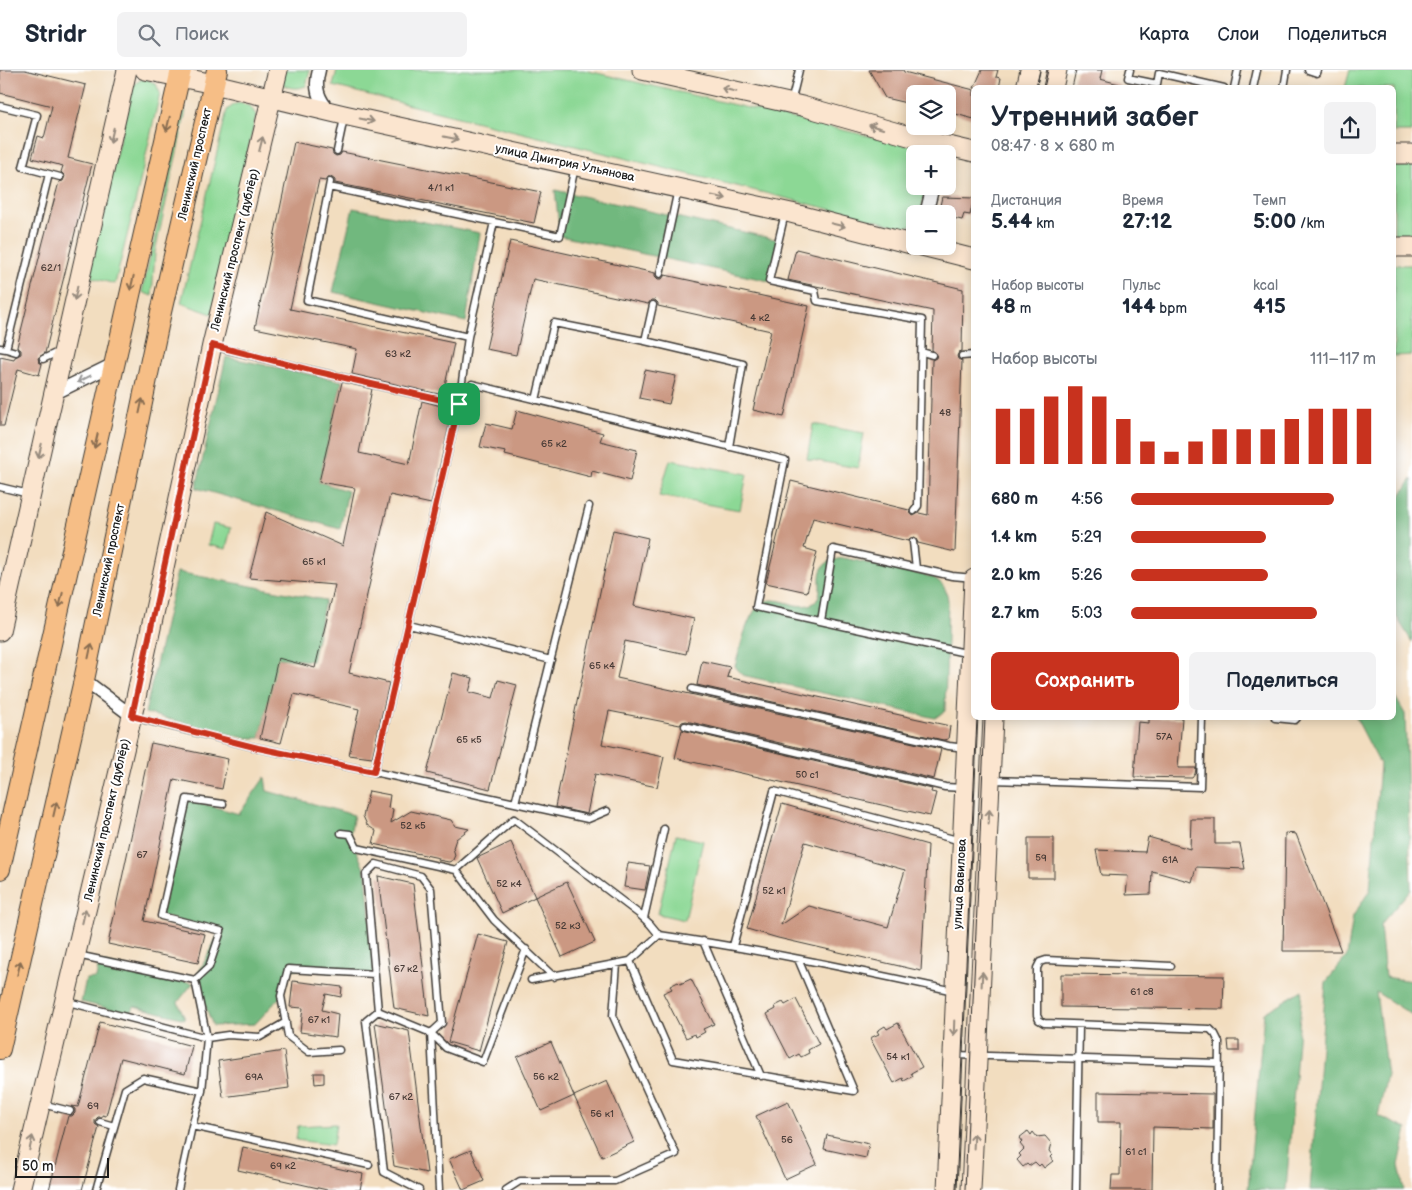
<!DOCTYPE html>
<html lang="ru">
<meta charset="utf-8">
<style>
body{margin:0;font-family:"Balsamiq Sans",sans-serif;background:#f2f2f3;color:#1f2937;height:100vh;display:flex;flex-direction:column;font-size:19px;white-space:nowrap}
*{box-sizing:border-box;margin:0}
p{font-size:16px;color:#747a83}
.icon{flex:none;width:28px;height:28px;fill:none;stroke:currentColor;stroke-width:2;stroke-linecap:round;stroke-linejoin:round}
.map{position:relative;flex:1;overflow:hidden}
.sheet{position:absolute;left:971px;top:15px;width:425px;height:635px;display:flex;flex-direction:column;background:#fff;border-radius:8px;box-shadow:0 2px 12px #0003}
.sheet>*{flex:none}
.tools{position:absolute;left:906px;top:15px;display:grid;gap:10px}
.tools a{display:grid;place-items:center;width:50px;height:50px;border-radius:8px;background:#fff;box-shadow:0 2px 12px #0003;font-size:25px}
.scale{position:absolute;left:15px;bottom:12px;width:94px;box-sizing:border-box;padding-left:5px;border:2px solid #1c1c1c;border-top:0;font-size:14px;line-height:18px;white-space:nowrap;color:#1c1c1c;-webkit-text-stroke:4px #fff;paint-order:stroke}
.pin{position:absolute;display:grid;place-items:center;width:42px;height:42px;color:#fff;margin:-21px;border-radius:10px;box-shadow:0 2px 8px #0006}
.round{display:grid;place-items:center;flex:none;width:52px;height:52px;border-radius:8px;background:#f2f2f3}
.headline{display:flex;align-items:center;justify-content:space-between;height:85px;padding:0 20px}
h1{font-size:28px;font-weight:700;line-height:38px}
.figures{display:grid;grid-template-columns:repeat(3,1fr);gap:8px;height:85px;padding:5px 20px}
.figures div{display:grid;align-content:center}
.figures b{font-size:21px;font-weight:700}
.figures small{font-size:14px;font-weight:400}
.figures p{font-size:14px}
.chart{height:140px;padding:10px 20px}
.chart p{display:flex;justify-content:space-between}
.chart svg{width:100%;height:90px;margin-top:5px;stroke:#c8321e;stroke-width:6}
.primary-button{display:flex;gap:10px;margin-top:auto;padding:10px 20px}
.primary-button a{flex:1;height:58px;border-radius:8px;background:#c8321e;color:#fff;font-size:20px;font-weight:700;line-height:58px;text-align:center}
.primary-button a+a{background:#f2f2f3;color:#1f2937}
ul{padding:0 20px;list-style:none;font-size:16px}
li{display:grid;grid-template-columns:80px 60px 1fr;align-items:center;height:38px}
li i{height:12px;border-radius:6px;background:#c8321e}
header{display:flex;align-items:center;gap:30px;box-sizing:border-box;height:70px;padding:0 25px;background:#fff;border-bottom:1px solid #e0e1e3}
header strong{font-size:24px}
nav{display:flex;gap:28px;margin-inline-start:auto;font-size:18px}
.search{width:350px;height:45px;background:#f2f2f3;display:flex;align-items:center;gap:12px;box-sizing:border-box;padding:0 18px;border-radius:8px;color:#747a83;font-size:19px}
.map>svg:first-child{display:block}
.green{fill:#8cd895;stroke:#547a58}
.forest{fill:#71b87e;stroke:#466a4d}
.building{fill:#cb9882;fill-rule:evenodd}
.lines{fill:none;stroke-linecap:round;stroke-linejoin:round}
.lane-casing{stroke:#3c3934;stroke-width:9}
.street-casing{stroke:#3c3934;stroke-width:15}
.secondary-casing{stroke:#3c3934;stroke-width:21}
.primary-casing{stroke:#3c3934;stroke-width:22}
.lane{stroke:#fff;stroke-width:6}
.street{stroke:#fff;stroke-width:12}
.secondary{stroke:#fbe5cf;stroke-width:19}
.primary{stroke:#f6be86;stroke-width:20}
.tram{stroke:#1c1c1c;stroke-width:1}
.oneway{stroke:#978b7e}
.oneway2{stroke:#896d51}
.oneway3{stroke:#999}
.route-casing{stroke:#fff;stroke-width:10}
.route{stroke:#c8321e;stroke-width:6}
.labels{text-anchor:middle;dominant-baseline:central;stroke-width:4;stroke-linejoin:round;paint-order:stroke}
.number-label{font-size:10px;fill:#483b36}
.street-label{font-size:12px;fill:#1c1c1c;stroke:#fff}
</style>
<header>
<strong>Stridr</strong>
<div class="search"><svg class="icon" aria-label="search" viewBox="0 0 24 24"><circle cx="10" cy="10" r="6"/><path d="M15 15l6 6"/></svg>Поиск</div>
<nav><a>Карта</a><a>Слои</a><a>Поделиться</a></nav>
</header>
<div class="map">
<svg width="1412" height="1120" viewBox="0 0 1412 1120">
<rect width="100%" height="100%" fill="#fff"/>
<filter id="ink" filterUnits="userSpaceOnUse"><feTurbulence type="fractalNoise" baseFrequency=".02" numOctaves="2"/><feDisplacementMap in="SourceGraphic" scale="10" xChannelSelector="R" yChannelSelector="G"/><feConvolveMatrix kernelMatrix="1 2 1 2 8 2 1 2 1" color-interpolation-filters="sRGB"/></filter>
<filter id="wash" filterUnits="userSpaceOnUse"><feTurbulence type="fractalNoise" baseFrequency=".0096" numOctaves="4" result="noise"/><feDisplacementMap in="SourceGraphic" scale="20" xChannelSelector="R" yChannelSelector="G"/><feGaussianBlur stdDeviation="1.12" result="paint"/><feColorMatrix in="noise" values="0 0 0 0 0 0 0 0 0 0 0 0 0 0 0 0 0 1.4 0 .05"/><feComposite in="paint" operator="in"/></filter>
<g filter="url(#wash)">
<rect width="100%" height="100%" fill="#f2ddbf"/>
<path class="green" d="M280,0H310L306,16C297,19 290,19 282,14Z
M337,0H584L929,80L930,84H915V116H927L920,144H915V153L906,158L333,16Z
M1350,0H1412V62H1394V18H1345Z
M142,9H147L156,14L160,23L136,129L115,214L86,206L133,15Z
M240,33L250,36L256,45L212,244L181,233L227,40L235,34Z
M184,40L186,41L155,182L152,226L142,222Z
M1394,96H1412V164H1394Z
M1394,195H1412V285L1394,286Z
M813,354L864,363L858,398L807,389Z
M670,390L747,404L740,440L659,426Z
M213,454L231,458L226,479L208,475Z
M676,765L703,771L685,850L658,844Z
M336,1054L333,1075L296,1070L298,1056Z"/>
<path class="forest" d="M555,120L779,170L769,211L560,166Z
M353,138L480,163L466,252L333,222Z
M226,287L342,311L319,412L348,421L340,459L196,418Z
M1412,409V572L1396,546L1394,518V435Z
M844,488L932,507C943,513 947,519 948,531L945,641L935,648L742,605L735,596C741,578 748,530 772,530C780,530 788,533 795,535C801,536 809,536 814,533C830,520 804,492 844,488Z
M177,502L325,530L312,591L279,588L260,668H245L145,643Z
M1394,625L1405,644L1411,819L1380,855L1385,907L1412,911V945L1376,922L1387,1005L1378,1046L1407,1059L1399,1095L1404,1120H1310L1326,912L1347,886L1353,846L1370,820L1380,694L1356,648H1394Z
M265,707L267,721L354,745L350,764L366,804L375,904L288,899L281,926L255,954L213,956L195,910L220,861L161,846L187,729L239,744Z
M99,892L193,913L178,932L185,949L134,936L131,944L81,932L86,909L96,908Z
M1302,920L1286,1120H1248L1264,943Z"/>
<g id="blocks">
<path class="building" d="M0,0H25L86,15L68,88L92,94L45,283L38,288L39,292L42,294L39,305L18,299L4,356H0V287L14,290L15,287L21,284V280L17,277L43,172L59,112L63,111L65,106L61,102L63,96L32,88L38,66L44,68L52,36L0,23Z
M869,0H903L904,2L974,20V49L948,42V24H915V35L885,28Z
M982,0H998L996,7L1001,8L999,18H974Z
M1076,0H1102L1100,9L1119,14V18H1072Z
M294,72L332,80L333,84L336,86L340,85L342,82L541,122L534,153L335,113V110L331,107H328L325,111L319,110L290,239L454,273L443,325L352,304L357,279L255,258Z
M942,127L974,128L970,145L964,144L962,150L948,147V144H938Z
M510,171L655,203V206L658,209H662L665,205L809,236L784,347L753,340L771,261L658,236V233L655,230H651L648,234L533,209L516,285L486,279Z
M796,179L963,219L962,281L959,282L957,286L958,289L962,291L955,482L918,473L915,467L910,468L908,471L813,448L804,478L817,482L807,522L766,513L791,411L909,440L913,446L919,443L928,445L932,290L936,288L937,284L932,280L933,241L788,210Z
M645,300L676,306L669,334L639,328Z
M342,312L372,319L359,383L409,394L422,331L453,339L431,434L390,425L349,603L389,613L372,688L349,685L359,639L294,624L281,673L260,668L278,588L315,598L335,515L249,508L266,442L343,476L355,418L319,412Z
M517,340L603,363L600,371L637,380L630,411L592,401L591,407L505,385L506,382L480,377L486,353L512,359Z
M613,460L648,468L634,536L694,549L686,584L625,571L617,608L941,679L934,709L686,651L682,652L680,655L609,641L602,674L664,687L657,717L595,704L587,744L555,737Z
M702,591L730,597L727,607L950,656L948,669L943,670L697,615Z
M453,603L473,608L469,622L493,628L498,610L517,615L490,719L427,703Z
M1149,648H1182L1178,698H1196L1195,704L1192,708L1134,707L1138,652L1149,653Z
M682,660L932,719L931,722L936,723L930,746L675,688Z
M151,673L228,689L222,719L174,709L144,851L205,864L198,893L108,874Z
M369,721L390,725L388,738L393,739L391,753L411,741L451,750L455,756L469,759L456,769L453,778L455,785L453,790L449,792L438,790L439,788L373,774L376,761L367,755L363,746Z
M782,734L928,775L921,901L778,868L747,859ZM805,772L905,800L888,857L809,836L781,855Z
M1191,749H1215V774H1240L1245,799L1196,797L1192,812L1152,801L1151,824L1126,825L1128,806L1101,805L1096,780L1145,782L1148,767L1190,779Z
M1285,763L1296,764L1341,881H1283Z
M1028,768H1054V808H1028Z
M511,772L535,827L502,843L477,788Z
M628,793L650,796L645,820L624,817Z
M378,806L413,814L429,946L394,938Z
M567,812L595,872L562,887L535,827Z
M478,864L508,872L479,981L448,972Z
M1061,904L1224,906L1223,939L1061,937Z
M691,909L714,954L703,959L705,962L696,967L695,964L686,968L663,923L672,919L670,916L678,912L680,914Z
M293,911L342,917L341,927L326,924L322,940L338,944L336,967L300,962L303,938L290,937Z
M796,929L819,974L808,980L809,983L801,987L799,984L790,989L767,944L776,939L775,936L783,932L785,935Z
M100,952L192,976L185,1004L121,988L106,1046L102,1045V1047H98L95,1050V1054L99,1057L82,1120H49L68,1046H72L75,1043V1039L71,1036L78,1037Z
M375,953L409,961L427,1103L394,1096Z
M898,953L922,997L911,1003L913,1006L904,1011L903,1008L894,1013L870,968L879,964L877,961L885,956L887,959Z
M1228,970H1239V981H1229Z
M551,972L574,1026L541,1041L517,987Z
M284,981L289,1018L223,1027L218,991Z
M314,1003H324V1013L315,1014Z
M607,1011L634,1072L602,1087L574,1026Z
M1098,1022L1213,1024V1059L1153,1057L1152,1120H1111L1112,1105H1120L1121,1052H1098Z
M788,1031L817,1094L785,1109L756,1046Z
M1028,1061L1031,1065L1033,1062L1037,1067L1045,1066L1051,1073L1049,1081L1052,1085L1050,1087L1053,1091L1044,1098L1041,1094L1039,1096L1035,1092L1029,1096L1027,1094L1023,1097L1017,1090L1021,1086L1019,1084L1024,1079L1020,1074L1022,1072L1019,1068Z
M827,1065L869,1074L866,1088L824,1079Z
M243,1077L363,1104L360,1120H327L238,1100Z
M471,1080L484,1111L463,1120L449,1089Z"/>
</g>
</g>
<g filter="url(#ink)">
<use href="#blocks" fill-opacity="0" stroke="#3c3934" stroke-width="1"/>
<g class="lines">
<defs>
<path id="lane" d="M1130,0L1128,8L1157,14L1159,3L1224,18
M1308,0L1317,3L1318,0
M1234,18L1238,0
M1253,18L1257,0
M1284,18L1287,0
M791,33L799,0
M0,36L37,45L23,97L49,104L6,279L0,278
M337,81L344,48
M49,104L60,107
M330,112L307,230L468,267L459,334
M329,117L560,166L575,97
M785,143L769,211L815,221L817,231L922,250L918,436L914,441
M660,204L678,119
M468,267L494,152
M645,271L653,235
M6,279L16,282
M922,282L932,285
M962,286L974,285
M43,289L60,281
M472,314L785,390L756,537L970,584
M536,330L554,253L645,271L743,294L729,377
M0,417L29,424
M913,472L916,498
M821,551L833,479L952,506L974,508
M409,555L551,590
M692,619L949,676L965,678
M133,647L258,678L374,702L459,334L310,300L213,276
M1275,648L1295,650L1297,648
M685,656L945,717L963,718
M374,702L515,733L589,436
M992,710L1200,717L1202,648
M515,733L588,749L607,741
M341,763L350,764L357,778L456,800
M644,848L664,759
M703,871L761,1006
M733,876L774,721L961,771
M630,891L673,990L854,1021L798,889
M1171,896L1046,890L1040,892L1037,898V945L1039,950L1044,953L1210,959L1215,964L1219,972L1217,1120
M554,907L494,850L456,800L514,749L639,844L650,854L659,865C758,879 856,900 954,921
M195,910L209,897L221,861L161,846L187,729L223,734
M531,910L630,891L659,865
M72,933L207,968L195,910L77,885
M378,941L366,951L384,1102L419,1120
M431,963L442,953L431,819L421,806L376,794L366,804L378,941L431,963L446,978L483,992L526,879
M431,963L439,1120
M339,980L309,982L288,966L281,926L288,899L375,904
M954,985L1219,993
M42,1034L70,1041
M100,1052L114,1056
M192,1056L369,1095
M96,1120L125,1019L143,1008L202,1021
M178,1120L192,1056L202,1021L207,968L228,965L260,967L286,952
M506,1120L520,1111H615L676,1084L613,946L617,894
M1076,1120L1079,956"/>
<path id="street" d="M319,0C314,18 318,29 330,42
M926,144L933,116
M53,324L114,294
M84,610L132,646"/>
<path id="secondary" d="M145,0L214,14L344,45L791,143L915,175
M642,0L802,36L923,70L974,82
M1026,18L1030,0
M1053,18L1057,0
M1394,84H1412
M922,176L974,189
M1394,177H1412
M0,561L127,0
M20,1120L132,646L212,275L278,0
M947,1120L974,509
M971,1120L993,648"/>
<path id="primary" d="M0,799L181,0
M0,979L84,610L161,242L217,0"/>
</defs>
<use href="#lane" class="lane-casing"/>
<use href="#street" class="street-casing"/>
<use href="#secondary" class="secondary-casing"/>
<use href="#primary" class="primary-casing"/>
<use href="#lane" class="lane"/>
<use href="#street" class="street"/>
<use href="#secondary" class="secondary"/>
<use href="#primary" class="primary"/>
<path class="tram" d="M1036,18L1040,0
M1044,18L1048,0
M956,1120L977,648
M965,1120L985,648"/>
</g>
<defs><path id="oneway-shaft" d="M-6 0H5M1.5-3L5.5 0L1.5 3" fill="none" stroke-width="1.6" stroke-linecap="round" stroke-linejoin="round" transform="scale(1.25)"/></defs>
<g class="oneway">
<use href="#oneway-shaft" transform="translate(729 20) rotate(-167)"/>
<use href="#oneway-shaft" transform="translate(367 50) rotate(12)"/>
<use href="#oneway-shaft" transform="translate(876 57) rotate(-164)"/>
<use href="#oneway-shaft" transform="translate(112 65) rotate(103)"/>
<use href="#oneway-shaft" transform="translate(451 68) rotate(12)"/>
<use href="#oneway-shaft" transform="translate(261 74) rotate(-76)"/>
<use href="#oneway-shaft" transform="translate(719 127) rotate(12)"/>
<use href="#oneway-shaft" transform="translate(838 155) rotate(14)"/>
<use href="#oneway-shaft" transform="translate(76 223) rotate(102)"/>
<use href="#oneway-shaft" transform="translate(40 381) rotate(103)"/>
<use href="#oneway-shaft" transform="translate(989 747) rotate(-87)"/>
<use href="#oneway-shaft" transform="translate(84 846) rotate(-77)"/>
<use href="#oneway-shaft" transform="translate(982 909) rotate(-87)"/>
<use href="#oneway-shaft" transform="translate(954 958) rotate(92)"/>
<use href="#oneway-shaft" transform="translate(974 1071) rotate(-87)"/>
<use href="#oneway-shaft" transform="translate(31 1073) rotate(-77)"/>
</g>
<g class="oneway2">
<use href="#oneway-shaft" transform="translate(168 54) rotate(103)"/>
<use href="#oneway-shaft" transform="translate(132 213) rotate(103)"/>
<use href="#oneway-shaft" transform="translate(141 336) rotate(-78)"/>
<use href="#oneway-shaft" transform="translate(96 371) rotate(103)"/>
<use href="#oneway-shaft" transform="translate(61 530) rotate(103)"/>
<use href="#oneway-shaft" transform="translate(90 581) rotate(-78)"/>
<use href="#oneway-shaft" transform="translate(55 739) rotate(-77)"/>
<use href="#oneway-shaft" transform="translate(19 898) rotate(-77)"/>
</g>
<use class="oneway3" href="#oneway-shaft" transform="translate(84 309) rotate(153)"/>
</g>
<g class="lines" filter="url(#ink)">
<defs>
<path id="route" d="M212,275L310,300L459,334L374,702L258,678L132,646Z"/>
</defs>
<use href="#route" class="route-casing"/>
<use href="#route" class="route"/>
</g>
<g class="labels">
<g class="number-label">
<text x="441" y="118">4/1 к1</text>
<text x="51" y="198">62/1</text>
<text x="760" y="248">4 к2</text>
<text x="398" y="284">63 к2</text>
<text x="945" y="343">48</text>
<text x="554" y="374">65 к2</text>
<text x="314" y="492">65 к1</text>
<text x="602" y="596">65 к4</text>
<text x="1164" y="667">57А</text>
<text x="469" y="670">65 к5</text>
<text x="807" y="705">50 с1</text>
<text x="413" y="756">52 к5</text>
<text x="142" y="785">67</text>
<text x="1041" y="788">59</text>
<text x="1170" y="790">61А</text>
<text x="509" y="814">52 к4</text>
<text x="774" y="821">52 к1</text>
<text x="568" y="856">52 к3</text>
<text x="406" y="899">67 к2</text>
<text x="1142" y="922">61 с8</text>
<text x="319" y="950">67 к1</text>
<text x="898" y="987">54 к1</text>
<text x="254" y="1007">69А</text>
<text x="546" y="1007">56 к2</text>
<text x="401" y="1027">67 к2</text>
<text x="93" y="1036">69</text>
<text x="602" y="1044">56 к1</text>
<text x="787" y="1070">56</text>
<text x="1136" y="1082">61 с1</text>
<text x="283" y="1096">69 к2</text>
</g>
<g class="street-label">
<text transform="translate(565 93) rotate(12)">улица Дмитрия Ульянова</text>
<text transform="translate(195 94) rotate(-77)">Ленинский проспект</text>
<text transform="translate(235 180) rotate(-76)">Ленинский проспект (дублёр)</text>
<text transform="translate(109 490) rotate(-78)">Ленинский проспект</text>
<text transform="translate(107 750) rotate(-77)">Ленинский проспект (дублёр)</text>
<text transform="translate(960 814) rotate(-87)">улица Вавилова</text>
</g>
</g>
</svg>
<div class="tools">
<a><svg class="icon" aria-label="layers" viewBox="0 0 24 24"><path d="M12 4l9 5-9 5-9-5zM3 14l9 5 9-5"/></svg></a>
<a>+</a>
<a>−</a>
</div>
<div class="scale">50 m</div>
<div class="pin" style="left:459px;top:334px;background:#1e9e55"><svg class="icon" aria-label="arrive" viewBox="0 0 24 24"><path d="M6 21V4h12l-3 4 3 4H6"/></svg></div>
<section class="sheet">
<div class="headline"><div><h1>Утренний забег</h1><p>08:47 · 8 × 680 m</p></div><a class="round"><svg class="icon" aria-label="share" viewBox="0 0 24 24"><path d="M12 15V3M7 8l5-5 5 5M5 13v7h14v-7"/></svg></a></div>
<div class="figures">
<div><p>Дистанция</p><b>5.44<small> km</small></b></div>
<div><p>Время</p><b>27:12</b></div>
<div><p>Темп</p><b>5:00<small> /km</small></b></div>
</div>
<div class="figures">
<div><p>Набор высоты</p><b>48<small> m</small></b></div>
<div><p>Пульс</p><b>144<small> bpm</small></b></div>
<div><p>kcal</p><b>415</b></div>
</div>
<div class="chart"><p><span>Набор высоты</span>111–117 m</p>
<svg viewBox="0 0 160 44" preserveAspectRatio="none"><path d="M5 44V17M15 44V17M25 44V11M35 44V6M45 44V11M55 44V22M65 44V33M75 44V38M85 44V33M95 44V27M105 44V27M115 44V27M125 44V22M135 44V17M145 44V17M155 44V17"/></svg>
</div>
<ul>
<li><b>680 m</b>4:56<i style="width:83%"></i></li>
<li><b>1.4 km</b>5:29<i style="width:55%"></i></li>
<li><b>2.0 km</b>5:26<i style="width:56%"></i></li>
<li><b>2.7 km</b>5:03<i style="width:76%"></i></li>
</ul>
<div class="primary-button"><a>Сохранить</a><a>Поделиться</a></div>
</section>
</div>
